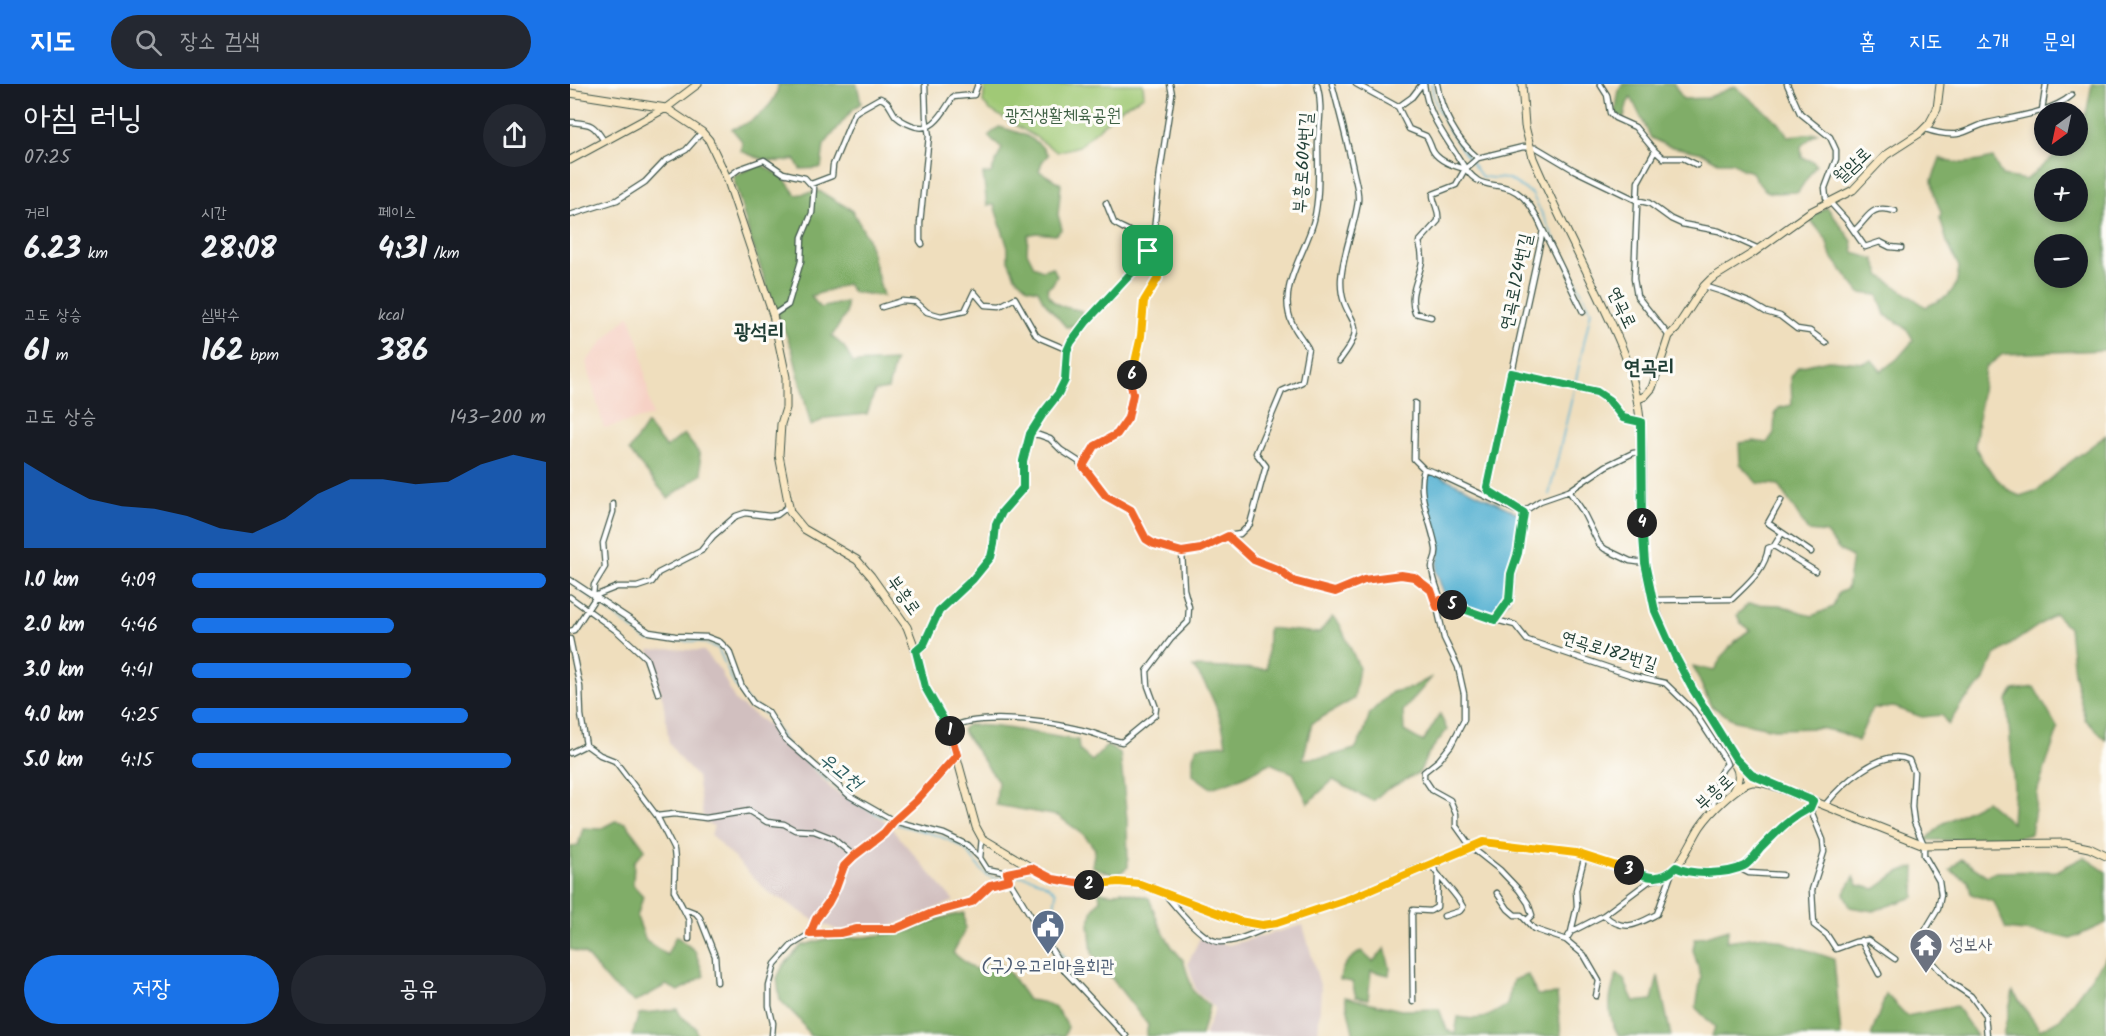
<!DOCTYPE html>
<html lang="ko">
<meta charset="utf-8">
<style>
body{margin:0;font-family:Kalam,"Poor Story",sans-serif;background:#242831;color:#f1f3f6;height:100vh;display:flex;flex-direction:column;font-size:22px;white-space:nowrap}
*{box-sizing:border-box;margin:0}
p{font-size:20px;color:#9ea1a6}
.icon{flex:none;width:33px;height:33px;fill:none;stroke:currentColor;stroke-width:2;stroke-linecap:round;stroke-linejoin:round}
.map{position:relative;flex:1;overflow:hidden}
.side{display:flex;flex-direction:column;background:#171b24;width:570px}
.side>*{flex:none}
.needle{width:39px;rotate:213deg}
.tools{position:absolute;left:1464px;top:18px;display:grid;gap:12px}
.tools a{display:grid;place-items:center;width:54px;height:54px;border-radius:50%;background:#171b24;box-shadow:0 3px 9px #0003;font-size:30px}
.pin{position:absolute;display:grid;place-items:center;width:51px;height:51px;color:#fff;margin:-26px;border-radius:12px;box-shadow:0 3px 9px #0006}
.km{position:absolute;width:30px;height:30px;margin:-15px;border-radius:50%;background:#222;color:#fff;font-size:16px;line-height:30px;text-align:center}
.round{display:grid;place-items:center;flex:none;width:63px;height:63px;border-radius:32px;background:#242831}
.headline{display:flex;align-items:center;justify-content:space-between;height:102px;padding:0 24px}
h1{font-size:33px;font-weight:600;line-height:45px}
.figures{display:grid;grid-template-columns:repeat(3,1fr);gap:9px;height:102px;padding:6px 24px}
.figures div{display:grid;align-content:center}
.figures b{font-size:30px;font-weight:600}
.figures small{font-size:16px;font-weight:400}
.figures p{font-size:16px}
.chart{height:168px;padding:12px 24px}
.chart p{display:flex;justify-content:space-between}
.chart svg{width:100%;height:108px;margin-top:6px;fill:#1a73e8;opacity:.7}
.action{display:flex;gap:12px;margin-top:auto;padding:12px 24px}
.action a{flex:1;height:69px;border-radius:36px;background:#1a73e8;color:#fff;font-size:24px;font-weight:600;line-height:69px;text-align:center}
.action a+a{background:#242831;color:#f1f3f6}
ul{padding:0 24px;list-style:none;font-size:20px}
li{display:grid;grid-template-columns:96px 72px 1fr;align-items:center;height:45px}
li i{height:15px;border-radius:8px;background:#1a73e8}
header{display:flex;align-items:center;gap:36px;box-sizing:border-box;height:84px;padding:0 30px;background:#1a73e8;color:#fff}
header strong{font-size:28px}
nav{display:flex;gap:33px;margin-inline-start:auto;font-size:21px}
.search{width:420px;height:54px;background:#242831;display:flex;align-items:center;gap:15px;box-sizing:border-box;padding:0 21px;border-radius:33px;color:#9ea1a6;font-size:22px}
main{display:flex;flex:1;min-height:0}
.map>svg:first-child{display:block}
.built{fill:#f6d1c5}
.industrial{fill:#d1bfbf}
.green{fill:#a0c976;stroke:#608355;stroke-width:1.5}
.forest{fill:#80ad67;stroke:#50754e;stroke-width:1.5;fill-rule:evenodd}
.water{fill:#54b1d2;stroke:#3a7783;stroke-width:1.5}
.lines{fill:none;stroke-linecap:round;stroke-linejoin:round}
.stream{stroke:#54b1d2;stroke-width:1.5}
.street-casing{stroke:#3e5549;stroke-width:7}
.secondary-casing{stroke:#3e5549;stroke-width:9}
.street{stroke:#fff;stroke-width:4.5}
.secondary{stroke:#f9e7c3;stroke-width:7}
.split-1-casing{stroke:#fff;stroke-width:12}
.split-2-casing{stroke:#fff;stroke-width:12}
.split-3-casing{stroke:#fff;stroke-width:12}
.split-4-casing{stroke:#fff;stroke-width:12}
.split-5-casing{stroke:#fff;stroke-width:12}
.split-6-casing{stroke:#fff;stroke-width:12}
.split-7-casing{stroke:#fff;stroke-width:12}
.split-1{stroke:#22a559;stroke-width:8}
.split-2{stroke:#f0652b;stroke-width:8}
.split-3{stroke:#f5b400;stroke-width:8}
.split-4{stroke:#22a559;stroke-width:8}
.split-5{stroke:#22a559;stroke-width:8}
.split-6{stroke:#f0652b;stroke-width:8}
.split-7{stroke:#f5b400;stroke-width:8}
.labels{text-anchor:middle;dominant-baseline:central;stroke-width:6;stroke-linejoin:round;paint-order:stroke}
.park-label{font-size:18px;fill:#3f6044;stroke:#fdfcf7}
.street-label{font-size:18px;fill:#1f3d34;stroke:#fdfcf7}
.worship-label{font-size:18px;fill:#5b616d;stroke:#fdfcf7;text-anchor:start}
.service-label{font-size:18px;fill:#4e5e75;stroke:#fdfcf7}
.water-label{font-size:20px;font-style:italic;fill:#2f6063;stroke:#fdfcf7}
.quarter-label{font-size:21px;font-weight:bold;fill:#1f3d34;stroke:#fdfcf7}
</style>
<header>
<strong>지도</strong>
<div class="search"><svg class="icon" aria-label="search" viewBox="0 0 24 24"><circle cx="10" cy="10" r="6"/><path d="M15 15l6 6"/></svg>장소 검색</div>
<nav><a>홈</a><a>지도</a><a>소개</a><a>문의</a></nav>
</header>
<main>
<section class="side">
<div class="headline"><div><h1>아침 러닝</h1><p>07:25</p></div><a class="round"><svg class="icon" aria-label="share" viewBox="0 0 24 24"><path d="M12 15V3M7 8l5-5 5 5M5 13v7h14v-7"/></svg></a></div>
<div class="figures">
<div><p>거리</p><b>6.23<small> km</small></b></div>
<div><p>시간</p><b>28:08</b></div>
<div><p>페이스</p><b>4:31<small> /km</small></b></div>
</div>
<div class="figures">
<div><p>고도 상승</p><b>61<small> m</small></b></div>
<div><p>심박수</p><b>162<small> bpm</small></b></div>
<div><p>kcal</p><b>386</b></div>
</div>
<div class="chart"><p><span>고도 상승</span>143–200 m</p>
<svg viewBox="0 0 160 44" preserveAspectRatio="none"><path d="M0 44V9L10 17L20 24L30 27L40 28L50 31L60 36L70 38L80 32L90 22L100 16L110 16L120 18L130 17L140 10L150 6L160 9V44z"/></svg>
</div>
<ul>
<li><b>1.0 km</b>4:09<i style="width:100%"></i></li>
<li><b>2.0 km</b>4:46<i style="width:57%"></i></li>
<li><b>3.0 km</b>4:41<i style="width:62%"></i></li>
<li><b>4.0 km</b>4:25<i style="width:78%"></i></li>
<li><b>5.0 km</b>4:15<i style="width:90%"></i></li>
</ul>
<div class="action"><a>저장</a><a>공유</a></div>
</section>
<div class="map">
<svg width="1536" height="952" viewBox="0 0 1536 952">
<rect width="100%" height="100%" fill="#fdfcf7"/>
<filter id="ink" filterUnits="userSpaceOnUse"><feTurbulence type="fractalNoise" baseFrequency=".0167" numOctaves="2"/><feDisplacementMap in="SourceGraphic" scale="12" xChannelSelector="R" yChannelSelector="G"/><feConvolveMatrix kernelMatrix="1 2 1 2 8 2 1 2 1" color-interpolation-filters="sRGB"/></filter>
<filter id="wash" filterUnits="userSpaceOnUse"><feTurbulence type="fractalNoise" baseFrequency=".008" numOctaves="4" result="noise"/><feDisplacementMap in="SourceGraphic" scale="24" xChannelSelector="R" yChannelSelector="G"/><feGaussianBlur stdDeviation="1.35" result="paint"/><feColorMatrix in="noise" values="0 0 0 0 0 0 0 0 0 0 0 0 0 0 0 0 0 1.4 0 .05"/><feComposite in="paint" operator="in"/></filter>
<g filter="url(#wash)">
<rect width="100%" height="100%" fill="#efdebd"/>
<path class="built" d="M59,231L70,261L82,332L34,344L16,278L36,254Z"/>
<path class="industrial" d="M104,565L134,567L150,586L166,618L198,641L263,706L315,737L384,817L320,843L267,846L240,834L215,817L200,810L141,751L144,742L134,739L127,693L111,676L99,659L93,616L79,566Z
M733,841L751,905L748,952H634L645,924L626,907L618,879L630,854L659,861Z"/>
<path class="green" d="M415,0H573L574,12L553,23L509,62L487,68L464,52L420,26L413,19Z"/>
<path class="forest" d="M208,0H287L291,19L282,26L254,61L251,84L230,85L225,75C206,81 189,75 171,67L172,57L162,45C181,40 208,21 208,0Z
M1053,0H1104L1113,15L1137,14L1165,2L1209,39L1218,52L1247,49L1231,62L1232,74L1242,77L1246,81L1228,108C1200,108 1196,115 1182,88L1172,85L1162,78H1148L1133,69L1098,62L1081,54L1061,13L1057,20L1054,34L1045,30L1049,6Z
M1522,0H1536V266L1433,270L1415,284L1405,362L1412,376L1427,395L1441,408L1450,412L1468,406L1499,379L1536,351V656L1515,635L1504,589L1499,544L1485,530L1424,572L1413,598L1392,619L1378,641L1372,631L1352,633L1324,623L1302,625L1288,657L1272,649L1250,644L1204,645L1165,637L1141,622L1123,582L1144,587C1153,569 1163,557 1180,546L1171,540L1167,531L1178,520L1210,521L1242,532L1263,523L1268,509L1277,505L1282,473L1269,466L1256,449L1238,447L1209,401L1187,399L1170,380L1169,359L1184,357L1197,359L1204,349L1205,329L1209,324L1222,321L1221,293L1228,283L1258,276L1293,279L1302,276L1311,287L1327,275L1343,257C1339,243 1327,238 1315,231L1308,211L1290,209L1261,172L1256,155L1239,134L1257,123L1282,157L1284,169L1304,175L1311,192L1356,223L1378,212L1386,201L1389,183L1377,158L1370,134L1371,128L1364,111L1362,96L1370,74C1387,83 1405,78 1423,74L1432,92L1456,96L1496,62H1508V45L1517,26ZM1474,94H1508V128H1474ZM1474,160H1508V194H1474Z
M429,43C449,48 467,53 478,71L472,78L469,87L491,100L488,131L492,145L485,151L466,149L458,151L457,168L464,182L472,186L483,183L487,192L482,201L477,204C481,225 496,222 512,227C511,237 507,242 496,243L473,216L468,206L458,204L445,192L438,176V164L424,121H417L413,90L421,89L432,64L418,52Z
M190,80L213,93L226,111L249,107L282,126L298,155L313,212L283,208L277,200L241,212L250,224L276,218V230L262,252L274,263L283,279L325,277L318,305L305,307L297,330L256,334L241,342L222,265L199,208L180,153L163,92Z
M77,340L96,364L114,350L129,369L132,390L98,414L59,367Z
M762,533L769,539L789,583L784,615L742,639L733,675L757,673L785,665L793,651L800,629L822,608L841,604L862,593L833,627L834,647L853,658L870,630L877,646L858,670L849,689L814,707L803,717L763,696L738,719L723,689L700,679L671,694L641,704L623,691V673L627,663L656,660C652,633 640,603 623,583L697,585L698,544L749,549Z
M1464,603L1488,645L1468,705L1461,750L1434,757L1356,756L1372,740L1416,717L1442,739L1444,704L1437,616L1444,606Z
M397,641C435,641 470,651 508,656L509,666L522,677L537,662L550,669L557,735L558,783L546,792L522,782L525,765L514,751L488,732L426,721L428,697L392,646Z
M45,737L56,739L75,765L64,778L63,801L73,812L67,833L76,857L97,871L106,852L125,867L134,892L109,907L96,901L65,918L40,900L15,870L0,865V763L8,762L13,744L30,745Z
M1514,773L1536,788V839L1501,855L1480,850L1436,845L1424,818L1401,810L1398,797L1380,786L1391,775L1417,792L1426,788L1487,787Z
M1345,783L1344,813L1303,827L1280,823L1274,809L1284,793L1288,801L1305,805C1320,796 1327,785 1345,783Z
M551,807L579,814L589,841L602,863L613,876L623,907L639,922L631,952H576L578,941L522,869L519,840L523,825L530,816L529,808L543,810Z
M394,829L395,846L383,869L404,885L428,878L440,889L458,916C482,918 487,922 498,943L494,952H240L230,936L210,916L207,894L213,882L231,862L255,855L296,853L341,847L371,834Z
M1159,845L1156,857L1196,852L1264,875L1271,952H1142L1145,943L1126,924L1131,893L1123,866L1125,855Z
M815,864L820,884L819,891L801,887L798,915L786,913L782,898L770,896C772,879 778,877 791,867L803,878Z
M1536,873V952H1433L1443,908L1470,946L1490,935Z
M1047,890L1054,896L1064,918L1082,916L1088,892L1101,952H1049C1036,930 1038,913 1047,890Z
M958,891L967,911L987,910L991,952H784L775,913L831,926L869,925L877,946L885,950L888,933C910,938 919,933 937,921L943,896Z
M1316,910L1337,932L1386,922L1407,952H1301Z
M107,925L111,932L126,944L127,952H62L69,930Z"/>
<path class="water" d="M864,389L954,432L941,490L939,516L921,531L876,516L866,487L870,466L856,417L854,405L856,393Z"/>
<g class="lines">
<path class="stream" d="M862,0C862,30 895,69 912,93L939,95L962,110L1021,227L1005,300
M979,411L1004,305
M9,505L22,514
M26,517L78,557H129L148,564L164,600L179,619L199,633L214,658L279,715L313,733
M325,740C348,746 371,750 392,763C405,771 408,791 425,794C431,796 437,792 443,792C458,790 475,798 486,808C486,819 482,827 481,837C478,855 495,876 505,889"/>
</g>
</g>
<g filter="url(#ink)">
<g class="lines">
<defs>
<path id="street" d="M762,0C770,30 778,60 784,90C786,99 789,108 788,117C785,142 771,175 771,198C771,241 804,233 769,277
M786,0L828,23L839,45L856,52C859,56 860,60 862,65C867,77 883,82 895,85
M854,0C857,27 870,45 884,67C891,77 896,89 907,96C914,101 926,101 934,103C955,107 965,128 973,146L917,403L919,407L954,429L948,469L941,490L939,516L925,536
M867,0C871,27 887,57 908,74
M1030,0L1037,11L1040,29L1045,34L1065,43L1085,67L1093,74H1113L1127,81
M1217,0L1230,29L1260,53L1266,66V75L1255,104L1256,114L1277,137L1295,163L1310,158L1320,163L1331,164
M828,23L842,13L852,0
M1472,26L1476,0
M0,38C21,40 23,39 34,57
M1355,45C1366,49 1376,51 1387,50C1399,48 1407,41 1418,39C1444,33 1481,29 1502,11
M1085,67L1068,98L1064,195L1067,212L1099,252
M157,94L169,85L194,76L213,89L235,94L244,104L242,129L232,153L231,177L218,221L203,231
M241,100L262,92L263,81L284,30L287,27L310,14C319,17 320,24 325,31C329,36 336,39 341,41C363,51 373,28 383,13L404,11L408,0
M536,119L544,139C554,146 564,146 570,159L579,162
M0,131L47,116L75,98L95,77L116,66L132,48
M973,146L1013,228
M1284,147C1300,133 1299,120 1325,127
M352,160L350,157V139L359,52L356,33L355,0
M1134,202L1153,208L1181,219L1196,228L1210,232L1227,245L1240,247L1256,259
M312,223L332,217L346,218L357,228L371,232L395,227L404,208L415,221L430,222L445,214L466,251L470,254L498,266
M861,233L845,229C838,209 849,196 852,177C852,171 851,164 849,158L868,137C870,126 863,120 863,110L886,101L895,85L908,74L953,63L967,64L1004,86L1066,116L1079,119L1101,135L1112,140L1149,147L1189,165
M941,289L1027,308L1039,316L1053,334L1071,338
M845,319L844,375L854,385L864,388L945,426
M460,350L469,351L480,355L491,366L508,377L536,413L561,426L576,455L584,460L612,468
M513,383L525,362L547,350L558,334L563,310L560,297L571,252L574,217L588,194L587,186L578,167
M854,385C846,411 862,439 866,465C867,472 863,477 862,483C862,493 868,506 871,516C895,527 919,535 945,541L957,556L1063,592L1095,599L1123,626L1155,675L1157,680C1146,690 1142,713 1144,727
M999,407L1012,426L1029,460L1035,465L1060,477L1075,479
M1211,416L1198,439L1241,468
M953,428L970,417L999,407L1036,382L1063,369L1072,368
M658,452L684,476L709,487L723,497L765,508L793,496L831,491L845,493L861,506L867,523
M1204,462L1245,487
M0,496L79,548L105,552L137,553L150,558L159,567L172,603L183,619L198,628L215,655L280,712L324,737L374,750L397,761L410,774
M23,512L24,501L35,483L33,459L43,428V420
M0,513L48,548L76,574L88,609
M871,516L867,523L874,554L888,583L894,610V636L881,661L869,676L854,688V694L862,706L880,716L886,730V742L901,763L930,786L949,806L958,819L962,831L957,836
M1083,516L1162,515C1177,500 1196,485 1198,464L1204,462L1212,449
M0,547L4,546L27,511L47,503H67L82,498L88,489L131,467L143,452L166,432L175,429L199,432L207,431L219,422
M0,555L10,603L11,631L16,661L0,669
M346,567L354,560L369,527L403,495L421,473L426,441L432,428L453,403V377L460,350L474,328L488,311L495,296L497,267L501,258L516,238L565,185L578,167L584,147L590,88L602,10L600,0
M379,645C405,628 477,637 507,645C523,648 537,655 552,658L585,631L586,624L578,602L577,587L601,555L618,538L619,523L614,505L612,468L631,465L658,452L670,450L680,440L696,382L686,369L712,307L732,298L738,264C733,256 727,249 723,241C705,206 736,169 744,136C750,110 748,86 748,59C749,37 753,22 747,0
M16,661L30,671L45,677L87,732L104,766L105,776L104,807L113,824L126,829L130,834L145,872L147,898
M1243,717L1240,724L1253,756L1254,768L1242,806L1244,841L1257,851L1266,865L1285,858L1298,856L1325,875
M1255,721C1271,701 1311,663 1339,676L1344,688L1342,723L1344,738L1354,761V771L1369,797L1371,811L1368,825L1356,845V853L1361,864L1360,875L1380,898L1401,912L1415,931L1417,952
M87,732L104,730L136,734L179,727L197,738L214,740L225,746L244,747L262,754L284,772
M412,754L410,774L417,785L437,789
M861,780C870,797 885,807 893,823L890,827L874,832
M1106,783C1122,792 1158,790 1174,782C1180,779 1186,770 1190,765C1207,748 1218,735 1240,724
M1167,783L1179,789L1212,791
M462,784L437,789L440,798L494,886L556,952
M927,809L938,825L945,831H951L964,845L996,856L1014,871L1029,897L1026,912
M595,810C606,823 633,858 650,858C667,858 684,849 699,843
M113,824L119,836V855
M1034,831C1054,849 1066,841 1087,830L1102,788
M1001,848L1034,831L1082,795
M240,850L246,835L258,819L266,804L274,782L284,772L314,749L324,737L346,717L387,671
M996,856L1001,848L1007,822L1006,806L1015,771
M1291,856L1309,890
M843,918L842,831L843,826L860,827L867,823L868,792
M202,952L203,939L199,922V902L205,880L222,861L240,850L270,849L287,845H325L362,829L402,818L420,801L439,796"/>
<path id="secondary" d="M952,0L955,42L963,74C983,121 1007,167 1029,213C1042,241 1056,268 1063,297C1079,356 1068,418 1075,479C1086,561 1139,628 1180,698
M0,9L96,24L132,48L139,56L157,94L203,231L216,293V324L211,340L209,371L220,428L234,445L287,476L301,492L337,543L346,567L355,603L379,645L406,743L412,754L462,784L483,795L517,801L548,798L570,800L669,837L692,841L707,839L779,815L913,758L1006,769L1082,795C1090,793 1097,792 1103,786C1115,775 1121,757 1130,743C1139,730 1166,701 1182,698C1192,697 1204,702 1213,705L1354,761L1495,759L1519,764L1536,772
M0,76L96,24L128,0
M1068,315L1075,312L1082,304L1099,252L1106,245L1134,202L1141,195L1183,169L1240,128L1283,106L1316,71L1350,49L1359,40L1367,25L1370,0
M1174,683L1182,691L1197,697
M1163,707C1168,698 1171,691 1165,681"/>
</defs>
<use href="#street" class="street-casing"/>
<use href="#secondary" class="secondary-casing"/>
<use href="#street" class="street"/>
<use href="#secondary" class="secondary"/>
</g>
</g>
<g class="lines" filter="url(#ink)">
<defs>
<path id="split-1" d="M380,647L355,603L346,567L354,560L369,527L403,495L421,473L424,460L426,441L432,428L453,404V377L460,350L474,328L488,310L495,296L497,267L501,258L516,238L565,185L578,167"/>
<path id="split-2" d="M380,647L387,671L346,717L324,737L314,749L284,772L274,782L266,804L258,819L246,835L240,850L270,849L287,845H325L362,829L402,818L420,801L439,796L437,789L462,784L483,795L519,801"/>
<path id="split-3" d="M519,801L548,798L570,800L669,837L692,841L707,839L779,815L913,758L1006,769L1059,786"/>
<path id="split-4" d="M1059,786C1076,793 1091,799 1106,783C1121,792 1158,790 1174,782C1180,779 1186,770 1190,765C1207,748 1218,735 1240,724L1243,717L1182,691L1166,675L1122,604L1105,572L1085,527L1075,479L1072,439"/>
<path id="split-5" d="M882,521L925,536L939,516L941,490L948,469L954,429L919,407L917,403L941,289L1027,308L1039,316L1053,334L1071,338L1072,439"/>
<path id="split-6" d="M562,291L560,297L563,310L558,334L547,350L525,362L513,382L536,412L561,426L576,455L584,460L612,468L631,465L658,452L684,476L709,486L723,497L765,508L794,496L831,491L844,493L861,506L867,523L871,516L882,521"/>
<path id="split-7" d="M562,291L571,252L574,217L588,194L587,186L578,167"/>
</defs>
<use href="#split-1" class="split-1-casing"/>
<use href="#split-2" class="split-2-casing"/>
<use href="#split-3" class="split-3-casing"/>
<use href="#split-4" class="split-4-casing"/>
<use href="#split-5" class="split-5-casing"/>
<use href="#split-6" class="split-6-casing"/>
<use href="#split-7" class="split-7-casing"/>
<use href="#split-1" class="split-1"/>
<use href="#split-2" class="split-2"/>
<use href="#split-3" class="split-3"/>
<use href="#split-4" class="split-4"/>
<use href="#split-5" class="split-5"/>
<use href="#split-6" class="split-6"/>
<use href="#split-7" class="split-7"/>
</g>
<defs>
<symbol id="civic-pin" viewBox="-11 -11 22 30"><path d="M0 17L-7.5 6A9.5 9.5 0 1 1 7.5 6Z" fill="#5c6f8a" stroke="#fdfcf7"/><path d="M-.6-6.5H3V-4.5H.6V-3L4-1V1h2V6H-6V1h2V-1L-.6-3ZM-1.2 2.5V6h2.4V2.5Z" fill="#fff"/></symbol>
<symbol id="temple-pin" viewBox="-11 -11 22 30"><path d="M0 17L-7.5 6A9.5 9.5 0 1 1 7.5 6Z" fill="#6b7280" stroke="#fdfcf7"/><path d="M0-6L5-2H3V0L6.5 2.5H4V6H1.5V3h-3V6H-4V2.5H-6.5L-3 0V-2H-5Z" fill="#fff"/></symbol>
</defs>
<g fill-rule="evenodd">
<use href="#civic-pin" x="459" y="823" width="38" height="52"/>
<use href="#temple-pin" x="1337" y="842" width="38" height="52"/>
</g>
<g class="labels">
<g class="park-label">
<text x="493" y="32">광적생활체육공원</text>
</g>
<g class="street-label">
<text transform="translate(734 79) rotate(-86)">부흥로604번길</text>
<text transform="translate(1283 82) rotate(-43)">월암로</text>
<text transform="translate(947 198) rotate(-78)">연곡로124번길</text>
<text transform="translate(1051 224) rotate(65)">연곡로</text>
<text transform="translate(333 512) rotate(55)">부흥로</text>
<text transform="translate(1039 568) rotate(17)">연곡로182번길</text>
<text transform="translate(1145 709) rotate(-42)">부흥로</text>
</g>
<g class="worship-label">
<text x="1379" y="861">성보사</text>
</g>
<g class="service-label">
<text x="478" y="883">(구)우고리마을회관</text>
</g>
<g class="water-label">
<text transform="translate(270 688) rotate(39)">우고천</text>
</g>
<g class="quarter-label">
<text x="189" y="248">광석리</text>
<text x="1079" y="284">연곡리</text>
</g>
</g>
</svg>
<div class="tools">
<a><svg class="needle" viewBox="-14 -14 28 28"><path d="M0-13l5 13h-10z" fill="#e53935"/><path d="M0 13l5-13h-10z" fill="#9ea1a6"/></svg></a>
<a>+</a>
<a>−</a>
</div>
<div class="pin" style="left:578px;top:167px;background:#1e9e55"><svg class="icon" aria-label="arrive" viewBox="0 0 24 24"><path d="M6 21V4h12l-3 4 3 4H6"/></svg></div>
<b class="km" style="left:380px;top:647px">1</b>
<b class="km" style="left:519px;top:801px">2</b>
<b class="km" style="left:1059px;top:786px">3</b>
<b class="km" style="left:1072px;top:439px">4</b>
<b class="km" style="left:882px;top:521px">5</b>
<b class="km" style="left:562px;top:291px">6</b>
</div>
</main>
